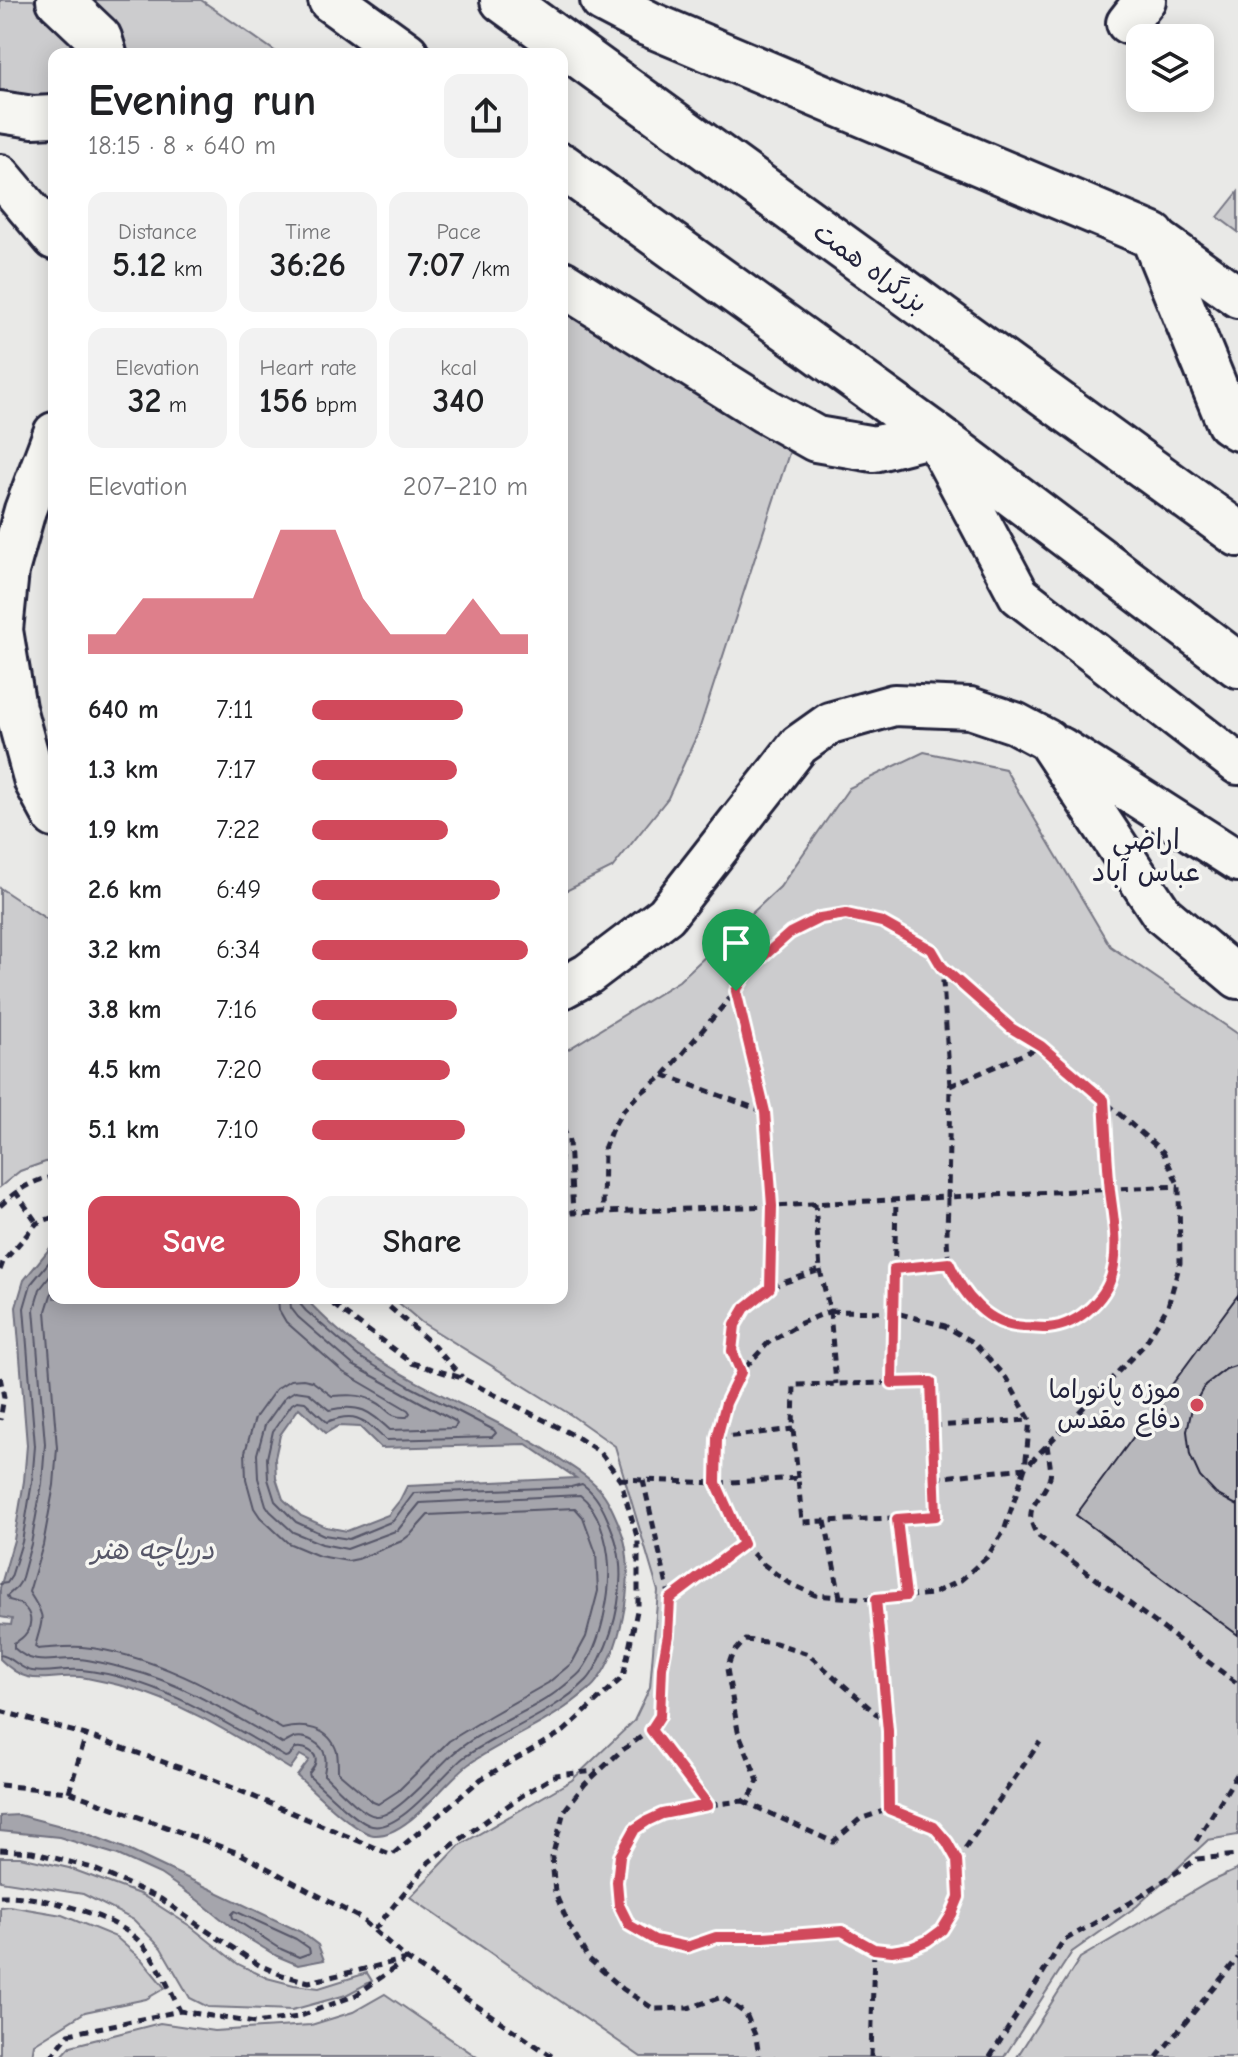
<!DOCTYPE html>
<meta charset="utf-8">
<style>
body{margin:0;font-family:"Comic Neue","Playpen Sans Arabic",sans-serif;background:#f2f2f2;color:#202124;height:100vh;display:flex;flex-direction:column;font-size:30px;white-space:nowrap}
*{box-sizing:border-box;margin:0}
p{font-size:26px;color:#757577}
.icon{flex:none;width:44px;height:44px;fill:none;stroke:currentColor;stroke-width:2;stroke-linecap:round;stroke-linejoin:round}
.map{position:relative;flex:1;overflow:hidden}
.panel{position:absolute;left:48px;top:48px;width:520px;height:1256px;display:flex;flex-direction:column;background:#fff;border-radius:16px;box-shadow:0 4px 20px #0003}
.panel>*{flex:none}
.buttons{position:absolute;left:1126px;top:24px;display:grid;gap:16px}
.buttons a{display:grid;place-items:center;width:88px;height:88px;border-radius:16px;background:#fff;box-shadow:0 4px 20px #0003;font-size:40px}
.pin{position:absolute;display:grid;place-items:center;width:68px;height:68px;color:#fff;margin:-82px -34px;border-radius:50% 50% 50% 0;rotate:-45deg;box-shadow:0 0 8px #0007}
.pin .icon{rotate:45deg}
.round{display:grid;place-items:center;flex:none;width:84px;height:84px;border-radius:16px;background:#f2f2f2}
.head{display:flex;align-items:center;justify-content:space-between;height:136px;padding:0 40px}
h1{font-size:44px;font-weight:800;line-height:60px}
.stats{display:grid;grid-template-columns:repeat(3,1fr);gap:12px;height:136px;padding:8px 40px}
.stats div{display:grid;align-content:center;border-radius:16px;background:#f2f2f2;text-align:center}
.stats b{font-size:34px;font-weight:800}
.stats small{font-size:22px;font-weight:400}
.stats p{font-size:22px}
.chart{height:224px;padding:16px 40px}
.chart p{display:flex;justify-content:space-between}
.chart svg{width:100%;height:144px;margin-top:8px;fill:#d1495b;opacity:.7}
.button{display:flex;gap:16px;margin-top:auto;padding:16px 40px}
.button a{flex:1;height:92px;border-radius:16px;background:#d1495b;color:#fff;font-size:32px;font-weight:800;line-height:92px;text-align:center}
.button a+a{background:#f2f2f2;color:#202124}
ul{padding:0 40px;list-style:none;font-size:26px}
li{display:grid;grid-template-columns:128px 96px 1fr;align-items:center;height:60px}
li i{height:20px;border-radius:10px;background:#d1495b}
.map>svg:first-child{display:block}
.green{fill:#ccccce;stroke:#777784;stroke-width:2}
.water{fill:#a5a5ac;stroke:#71717f;stroke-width:2;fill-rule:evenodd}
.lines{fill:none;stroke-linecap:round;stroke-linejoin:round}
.shore{stroke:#565668;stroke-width:2}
.building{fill:#b8b8bc;stroke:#22223b;stroke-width:2}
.minor-casing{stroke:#22223b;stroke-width:46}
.highway-casing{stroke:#22223b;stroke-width:50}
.path{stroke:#22223b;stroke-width:5;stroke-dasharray:8 6;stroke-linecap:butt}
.minor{stroke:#f6f6f2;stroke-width:40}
.highway{stroke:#f6f6f2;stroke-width:44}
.route-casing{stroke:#fff;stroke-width:16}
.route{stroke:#d1495b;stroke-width:10}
.poi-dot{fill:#d1495b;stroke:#f6f6f2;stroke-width:3}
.labels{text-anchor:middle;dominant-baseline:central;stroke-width:7;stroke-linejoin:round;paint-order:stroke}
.street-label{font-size:26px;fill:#22223b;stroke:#f6f6f2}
.poi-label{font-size:26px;fill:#22223b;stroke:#f6f6f2;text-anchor:end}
.neighbourhood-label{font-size:28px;fill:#22223b;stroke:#f6f6f2}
.water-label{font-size:28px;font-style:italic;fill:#565668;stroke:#f6f6f2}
</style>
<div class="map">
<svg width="1238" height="2057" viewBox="0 0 1238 2057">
<rect width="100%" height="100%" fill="#e9e9e7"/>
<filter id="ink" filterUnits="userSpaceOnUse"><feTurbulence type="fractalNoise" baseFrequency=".0125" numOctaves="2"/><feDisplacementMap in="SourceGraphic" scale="16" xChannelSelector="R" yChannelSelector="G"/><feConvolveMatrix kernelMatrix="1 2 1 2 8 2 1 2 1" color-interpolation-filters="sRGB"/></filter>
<g filter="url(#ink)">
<path class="green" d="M0,0H33L68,38L73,54H54V92C37,101 19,101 0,102Z
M80,0H201L279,54H126Z
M1238,192V232L1218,217Z
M562,298L791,447L698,733L668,798L612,868L562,893Z
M924,752L1005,769L1110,946L1238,1034V1835L1208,1840L1137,1906L1072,1952L1004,2057H641L410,1897L460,1845L572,1780L634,1721L650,1687L658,1591L615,1446L571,1415L421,1322L393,1298H562V1052L567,1050L679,981L780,887L849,788Z
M0,888L54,924V1159L20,1171L0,1187Z
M0,1857H20L69,1868L142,1895L190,1926L238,1964L267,1978L294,1985L319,1988L367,1973L372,1981L346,1995L292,2010L208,2007L190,1998L161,1948L134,1920L83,1894L0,1881Z
M1238,1869V2057H1017L1080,1958L1209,1882Z
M9,1906L62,1915L116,1937L142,1960L165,1988L146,1999L85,2012L34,2044L32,2057H0V1907Z
M385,1994L477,2057H61L71,2046L160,2023L214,2031L311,2025L353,2012Z"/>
<path class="water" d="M54,1243V1298H305C321,1315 344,1337 364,1350C428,1394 502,1419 566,1463C583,1474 599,1484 609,1503C616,1517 624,1534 626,1549C632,1587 621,1651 596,1682C592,1688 584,1693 578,1698C545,1725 504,1740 469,1764C444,1782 407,1838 374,1835C355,1833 313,1790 297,1776L309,1760L300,1755L290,1769C237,1737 183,1702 123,1686C110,1683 94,1679 80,1677C44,1674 31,1690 0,1659V1624L11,1625L12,1619L0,1617V1588L14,1540L24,1481L27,1445L16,1307L24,1280ZM299,1408L326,1433L338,1426L360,1427L381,1448L526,1444L576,1478L407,1486L400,1500L388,1515L347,1531L326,1527L301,1516L283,1499L276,1478L275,1458L280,1435Z
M19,1815L80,1831L124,1848L301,1932L318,1945L324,1960L298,1965L277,1956L239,1933L195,1898L160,1874L118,1855L59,1837L0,1831V1816Z"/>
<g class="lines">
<path class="shore" d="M54,1271L40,1289L34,1309L45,1444L42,1483L31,1544L21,1581L17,1587L7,1596L9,1600C35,1605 38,1631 14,1643V1648C36,1668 51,1658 78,1659C94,1660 111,1665 127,1669C183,1683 233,1715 283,1744C286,1742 290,1740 294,1738C306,1735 323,1744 325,1756C327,1763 324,1770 324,1775C335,1785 362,1815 376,1816C396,1818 439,1765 455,1752C488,1725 531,1713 564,1686C570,1681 578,1676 582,1670C593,1655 599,1637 603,1620C607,1601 610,1585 609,1566C608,1543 599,1509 580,1495L420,1503L398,1530L347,1549L322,1544L293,1532L270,1511L266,1505L258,1478L257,1454L265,1425L285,1397L295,1391L309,1393L329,1410C360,1403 369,1411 390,1430L454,1428L457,1424L455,1421L353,1365L298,1317L291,1308L290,1298
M54,1290L51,1295L46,1311L57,1448L54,1485L43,1545L29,1592C48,1621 42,1617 35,1647L38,1649C53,1648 68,1646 82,1647C152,1653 223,1695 282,1729C303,1724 329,1726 337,1752C338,1758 338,1765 338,1772L373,1802L378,1804L398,1791L449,1741L490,1716L548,1683L572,1663L586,1637L598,1591L596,1553L583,1517L575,1508L428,1515L411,1534L402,1541L358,1559L348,1561L319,1556L288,1543L260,1517L254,1508L246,1479L245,1452L255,1418L276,1389L290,1380L303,1379L312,1381L332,1396C345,1395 360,1394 372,1400C389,1407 386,1418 407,1417L410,1413L408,1410L343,1372L286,1322L279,1310L278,1298
M0,1584L7,1583L11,1577L22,1542L32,1482L35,1446L24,1308L31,1284L54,1256
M0,1655C12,1656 19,1669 32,1671C48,1674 65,1668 82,1670C156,1678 221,1720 285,1757L289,1756L296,1748C304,1747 319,1752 315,1764C315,1765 310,1773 309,1773L310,1777C324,1789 357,1823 372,1826C400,1832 443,1774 463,1758C503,1730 552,1715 587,1680C593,1674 596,1666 600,1659C616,1627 626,1582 617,1546C615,1536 611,1527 607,1518C601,1504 594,1492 582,1484L571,1487L414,1493L393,1521L349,1539L324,1535L296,1522L275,1501L268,1479L267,1458L273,1431L292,1404L297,1401L305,1402L327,1422C358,1410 364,1421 386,1440L492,1437L496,1433L494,1430L409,1386L358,1356L306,1311L300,1304V1298
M235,1911L296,1939L309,1948L310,1953L299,1957L281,1949L233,1918L232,1914Z"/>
</g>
<path class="building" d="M1238,1295V1635L1076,1515Z
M1238,1365V1506L1216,1494L1200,1477L1190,1455L1187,1431L1192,1408L1205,1385L1226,1369Z"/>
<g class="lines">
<defs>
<path id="minor" d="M1127,23L1145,0
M0,112L33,117L54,116
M0,175L54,239
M1153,236L1238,297
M54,433L25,510L8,571L2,630L15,708L35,782L54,817
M933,434L1019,595L1238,764
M1061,748L1238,861
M562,988L588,974L666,915L799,745L830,723L894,705L970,708L1015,723L1047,740L1162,914L1238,978"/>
<path id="highway" d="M59,0L99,38L104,54
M331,0L406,54
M503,0L1238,534
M603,0L649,24L1153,236L1229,422L1238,428
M562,166L933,434L1238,665
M562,283L766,411L816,439L874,449L933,434"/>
</defs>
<use href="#minor" class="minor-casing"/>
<use href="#highway" class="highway-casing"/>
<path class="path" d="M664,1075L765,1112L736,991
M950,1086L1040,1047
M1104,1100C1106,1130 1107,1161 1110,1191C1113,1216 1121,1246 1113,1270C1091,1344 991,1346 956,1281C943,1256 948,1224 948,1197L1179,1186
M562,1127L569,1141L573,1213L772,1206L948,1197L950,1086L942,967L932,950L916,940L882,922L846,914L820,918L790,933L766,953L749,969L736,991L664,1075L637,1096L621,1113L611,1131L604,1149L603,1213
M15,1191L37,1223
M0,1206C18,1189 30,1182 54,1176
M894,1269L949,1263
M0,1270L3,1262L37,1223L54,1217
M820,1270L830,1311L836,1384
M771,1287L820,1270L815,1203
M379,1298L431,1343L462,1377
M830,1311L893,1312L945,1326L973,1342L1006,1378L1030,1420L1025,1468L1004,1531L987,1557L961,1580L932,1594L876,1599L840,1597L815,1595L787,1582L763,1564L743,1544L716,1483L717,1438L726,1403L741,1372L768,1343L799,1324Z
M741,1372L732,1351L735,1325L745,1308L770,1288L772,1206L765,1112
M0,1377L4,1397L0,1420
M892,1383L896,1200
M933,1426L1030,1420
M717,1438L793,1429
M1047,1445C1048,1455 1052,1469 1050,1477C1042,1503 1020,1505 1037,1535L1238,1684
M935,1478L1025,1468L1145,1344L1168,1306L1180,1263L1179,1186L1163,1152L1041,1046L1011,1028L943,968
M620,1479L716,1483L798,1478L802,1522L936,1516L931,1382L794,1385L793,1429L798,1478
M643,1480L670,1599
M897,1519L906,1596
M825,1521L840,1597
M743,1544L670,1599L668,1635L662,1667L660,1716L651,1730L621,1751L585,1784L564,1811L552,1857L555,1893L569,1925L588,1958L623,1989L654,2009L688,2008L722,1997L746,2014L756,2037L759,2057
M876,1599L888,1731L889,1809
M0,1711L86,1735L212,1779L392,1855L481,1779L564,1731L623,1677L638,1606V1540L620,1479L600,1452L577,1437L462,1378L412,1363L324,1298
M651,1730L708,1805
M0,1785L69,1792L241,1854L360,1918L407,1959L553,2057
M69,1792L86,1735
M743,1801L833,1842L860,1819L889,1809L934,1827L947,1842L957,1860L959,1897L952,1914L942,1930L927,1941L910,1948L892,1951L874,1949L842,1931L764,1937H716L687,1947L655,1940L629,1925L619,1905L617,1882L620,1856L635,1829L647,1821L662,1814L708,1805L743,1801L751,1795L758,1781L738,1731L727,1669L732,1655L745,1640L776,1643L808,1654L880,1717L888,1731
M1196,1841L1238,1773
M0,1850L32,1852L92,1868L161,1899L198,1925L259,1965L282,1975L309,1982L407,1959
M957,1860L1040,1742
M0,1896C38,1895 111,1913 139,1941C157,1959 169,1988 180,2011
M374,1930L429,1862L487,1820L526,1793L556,1775L597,1771
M51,2057L69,2034L180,2011L255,2023L298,2017L356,1995L403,1962
M871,2057L874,1949
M990,2057L1063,1941L1130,1903L1197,1859L1238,1855
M1157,2057L1238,1958"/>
<use href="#minor" class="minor"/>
<use href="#highway" class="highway"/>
</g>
</g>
<g class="lines" filter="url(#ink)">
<defs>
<path id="route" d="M846,914L882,922L932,950L942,967L1011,1028L1041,1046L1104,1100C1106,1130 1107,1161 1110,1191C1113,1216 1118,1240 1114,1265C1110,1296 1080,1325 1048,1328C1040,1328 1032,1327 1024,1327C987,1326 962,1293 949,1263L894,1269L892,1383L931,1382L936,1516L897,1519L906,1596L876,1599L888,1731L889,1809L934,1827L947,1842L957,1860L959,1897L952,1914L942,1930L927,1941L910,1948L892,1951L874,1949L842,1931L764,1937H716L687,1947L655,1940L629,1925L619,1905L617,1882L620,1856L635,1829L647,1821L662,1814L708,1805L651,1730L660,1716L662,1667L668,1635L670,1599L743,1544L716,1483L717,1438L726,1403L741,1372L732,1351L735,1325L745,1308L770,1288L772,1206L765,1112L736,991L749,969L790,933L820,918Z"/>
</defs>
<use href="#route" class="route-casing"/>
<use href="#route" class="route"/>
</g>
<circle class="poi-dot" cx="1197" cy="1405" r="8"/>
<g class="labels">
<g class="street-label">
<text transform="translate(870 268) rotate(36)">بزرگراه همت</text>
</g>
<g class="poi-label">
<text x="1181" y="1390">موزه پانوراما<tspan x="1181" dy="30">دفاع مقدس</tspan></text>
</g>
<g class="neighbourhood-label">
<text x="1146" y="840">اراضی<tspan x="1146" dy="32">عباس آباد</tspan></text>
</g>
<g class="water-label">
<text x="153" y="1550">دریاچه هنر</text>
</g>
</g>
</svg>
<div class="buttons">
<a><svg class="icon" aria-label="layers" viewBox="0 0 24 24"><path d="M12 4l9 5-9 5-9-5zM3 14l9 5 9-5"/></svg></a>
</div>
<div class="pin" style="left:736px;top:991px;background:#1e9e55"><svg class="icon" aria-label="arrive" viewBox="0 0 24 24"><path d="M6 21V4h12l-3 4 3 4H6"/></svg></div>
<section class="panel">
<div class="head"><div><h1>Evening run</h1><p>18:15 · 8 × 640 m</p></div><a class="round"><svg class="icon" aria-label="share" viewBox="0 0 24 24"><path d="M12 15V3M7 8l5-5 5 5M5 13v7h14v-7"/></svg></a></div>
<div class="stats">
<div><p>Distance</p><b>5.12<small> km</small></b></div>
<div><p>Time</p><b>36:26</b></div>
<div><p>Pace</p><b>7:07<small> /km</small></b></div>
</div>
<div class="stats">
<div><p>Elevation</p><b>32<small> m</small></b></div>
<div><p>Heart rate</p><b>156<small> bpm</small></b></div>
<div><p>kcal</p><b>340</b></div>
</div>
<div class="chart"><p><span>Elevation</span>207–210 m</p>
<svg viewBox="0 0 160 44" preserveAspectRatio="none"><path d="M0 44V38L10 38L20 27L30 27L40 27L50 27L60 27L70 6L80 6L90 6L100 27L110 38L120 38L130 38L140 27L150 38L160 38V44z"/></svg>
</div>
<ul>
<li><b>640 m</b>7:11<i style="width:70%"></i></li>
<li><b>1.3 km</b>7:17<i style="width:67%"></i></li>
<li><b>1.9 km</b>7:22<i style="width:63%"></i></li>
<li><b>2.6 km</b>6:49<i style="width:87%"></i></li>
<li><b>3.2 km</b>6:34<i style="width:100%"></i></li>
<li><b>3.8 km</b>7:16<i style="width:67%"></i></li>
<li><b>4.5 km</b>7:20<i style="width:64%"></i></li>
<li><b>5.1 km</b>7:10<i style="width:71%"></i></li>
</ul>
<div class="button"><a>Save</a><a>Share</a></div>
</section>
</div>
